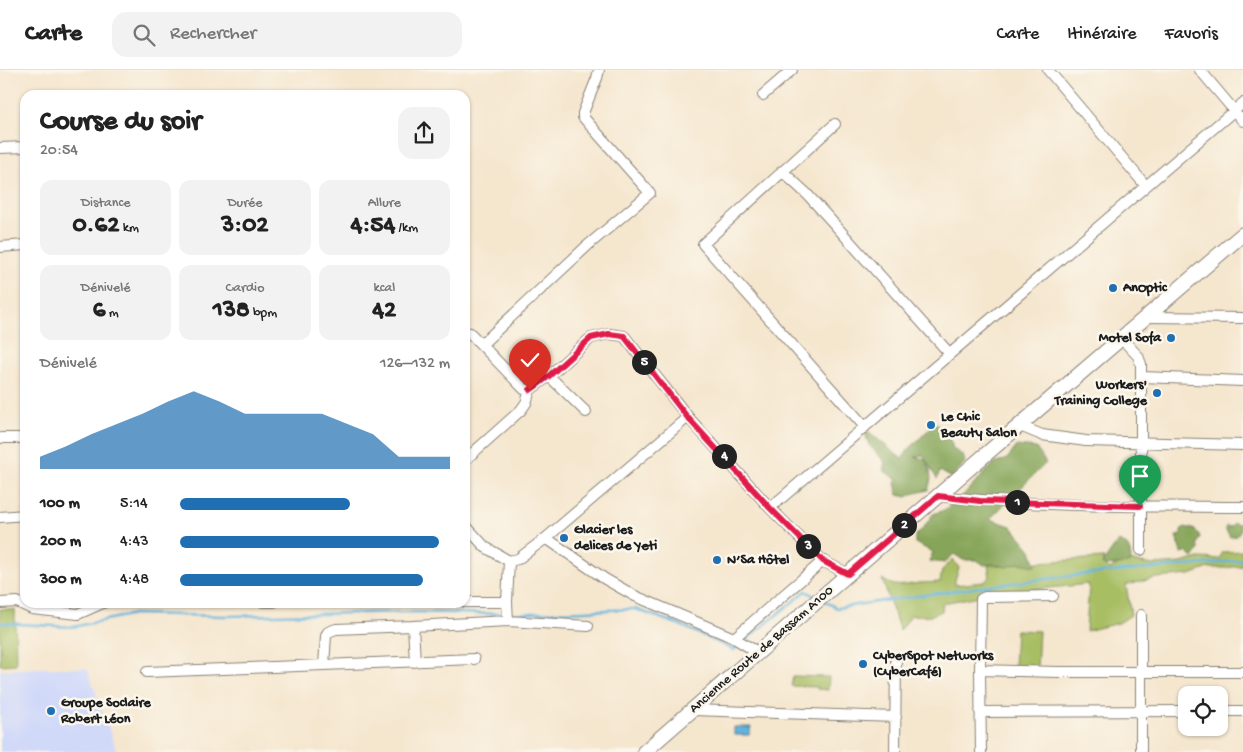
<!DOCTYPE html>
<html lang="fr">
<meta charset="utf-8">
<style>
body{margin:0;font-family:"Gochi Hand",sans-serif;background:#f2f2f2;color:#222;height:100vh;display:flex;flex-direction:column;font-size:19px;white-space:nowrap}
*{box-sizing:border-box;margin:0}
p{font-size:16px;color:#767676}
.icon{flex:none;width:28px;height:28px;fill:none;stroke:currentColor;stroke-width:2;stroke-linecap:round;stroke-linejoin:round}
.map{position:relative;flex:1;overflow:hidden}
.details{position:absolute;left:20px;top:20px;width:450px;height:518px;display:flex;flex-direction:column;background:#fff;border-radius:15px;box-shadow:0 1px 4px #0004}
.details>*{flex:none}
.buttons{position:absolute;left:1178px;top:616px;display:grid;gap:10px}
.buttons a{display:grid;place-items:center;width:50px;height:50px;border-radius:10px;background:#fff;box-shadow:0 1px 4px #0004;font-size:25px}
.pin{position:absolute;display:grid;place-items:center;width:42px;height:42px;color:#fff;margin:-51px -21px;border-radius:50% 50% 50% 0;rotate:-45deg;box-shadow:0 0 5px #0007}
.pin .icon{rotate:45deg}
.km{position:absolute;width:25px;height:25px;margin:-12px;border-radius:50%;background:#222;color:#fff;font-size:14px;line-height:25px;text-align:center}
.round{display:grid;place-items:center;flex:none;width:52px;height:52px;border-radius:15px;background:#f2f2f2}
.headline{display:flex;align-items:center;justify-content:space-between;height:85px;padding:0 20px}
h1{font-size:28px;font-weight:700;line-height:38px}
.stats{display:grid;grid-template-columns:repeat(3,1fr);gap:8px;height:85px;padding:5px 20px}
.stats div{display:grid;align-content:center;border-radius:12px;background:#f2f2f2;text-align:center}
.stats b{font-size:25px;font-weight:700}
.stats small{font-size:14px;font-weight:400}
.stats p{font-size:14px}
.chart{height:140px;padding:10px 20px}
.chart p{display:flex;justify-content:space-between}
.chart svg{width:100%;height:90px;margin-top:5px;fill:#1f6fb2;opacity:.7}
ul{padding:0 20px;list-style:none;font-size:16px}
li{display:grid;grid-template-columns:80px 60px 1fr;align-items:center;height:38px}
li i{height:12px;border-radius:6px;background:#1f6fb2}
header{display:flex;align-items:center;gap:30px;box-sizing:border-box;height:70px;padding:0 25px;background:#fff;border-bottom:1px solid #e0e0e0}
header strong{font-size:24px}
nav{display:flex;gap:28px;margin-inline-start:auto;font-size:18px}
.search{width:350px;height:45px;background:#f2f2f2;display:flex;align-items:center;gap:12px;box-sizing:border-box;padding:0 18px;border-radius:15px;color:#767676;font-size:19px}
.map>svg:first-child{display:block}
.built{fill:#d1d9f9}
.green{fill:#a8be63;stroke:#626d40}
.forest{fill:#86a559;stroke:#51603a}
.water{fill:#61b3dd;stroke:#3e687c}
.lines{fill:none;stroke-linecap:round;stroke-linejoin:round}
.stream{stroke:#61b3dd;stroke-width:2.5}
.street-casing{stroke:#888175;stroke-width:12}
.secondary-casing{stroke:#888175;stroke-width:16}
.street{stroke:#fff;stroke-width:10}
.secondary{stroke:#fff;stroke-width:14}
.route-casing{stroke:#fff;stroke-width:10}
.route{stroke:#e11d48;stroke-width:6}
.poi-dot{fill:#1f6fb2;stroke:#fbf7ec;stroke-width:2}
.labels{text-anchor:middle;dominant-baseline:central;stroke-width:5;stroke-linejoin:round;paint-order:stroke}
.poi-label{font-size:14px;font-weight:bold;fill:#1c1c1c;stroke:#fbf7ec;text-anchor:start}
.street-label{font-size:14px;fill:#1c1c1c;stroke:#fbf7ec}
</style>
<header>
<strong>Carte</strong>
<div class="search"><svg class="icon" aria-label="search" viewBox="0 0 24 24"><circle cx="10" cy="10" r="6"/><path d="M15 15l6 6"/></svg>Rechercher</div>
<nav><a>Carte</a><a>Itinéraire</a><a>Favoris</a></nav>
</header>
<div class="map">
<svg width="1243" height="682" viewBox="0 0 1243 682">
<rect width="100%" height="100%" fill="#fbf7ec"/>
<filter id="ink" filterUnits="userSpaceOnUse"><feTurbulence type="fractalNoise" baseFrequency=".02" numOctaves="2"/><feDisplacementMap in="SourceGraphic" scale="10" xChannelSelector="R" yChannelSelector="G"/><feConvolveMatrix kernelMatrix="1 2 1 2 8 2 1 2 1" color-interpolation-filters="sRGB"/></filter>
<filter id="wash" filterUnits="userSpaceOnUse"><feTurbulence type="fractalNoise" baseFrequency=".0096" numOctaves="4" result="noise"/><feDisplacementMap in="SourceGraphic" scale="20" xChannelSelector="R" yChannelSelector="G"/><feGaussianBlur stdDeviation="1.12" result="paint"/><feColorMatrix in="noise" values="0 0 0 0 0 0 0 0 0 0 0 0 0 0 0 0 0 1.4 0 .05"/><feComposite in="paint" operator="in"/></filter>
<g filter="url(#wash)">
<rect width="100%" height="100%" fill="#f5e6ce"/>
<path class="built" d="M38,598H87L117,682H0V600Z"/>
<path class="green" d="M1243,481V496L1223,498H1209L1190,505L1157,508L1126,515L1131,545L1119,553L1086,561L1089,514L990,524L943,533L942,541L930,546L911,545L900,561L882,509C894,517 898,516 912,514C921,512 931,513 940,512L942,500L953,489L959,498L955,510V515L984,512L990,507L988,495L1104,488L1102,494L1109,499L1128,491L1153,495L1181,493L1199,488L1219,489L1223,482Z
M0,539L15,540L16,594L0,595Z
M1016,560L1039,561L1037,599L1014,598Z
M793,606L829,607L828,620L817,619V617L791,616Z"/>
<path class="forest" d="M935,353C944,360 951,368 953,379L963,385L965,392L952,408L940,401L937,409L923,385L915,387L925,389C931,402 933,407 928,420L912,424L907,427L898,425L895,413L897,410L883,400L885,392L869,375L865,364L868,361L902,389L909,379Z
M1017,376L1036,378L1046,393L990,449L1011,456L1031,480L1036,496L1019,493L1007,497L993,494L984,495L977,490H963L954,484L945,493L929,491L933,482L915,473V466L924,457L933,444L944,440L965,424L993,394L1007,389Z
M1234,453L1239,454L1240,453L1243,455L1237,466L1230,467L1226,461V456L1230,457Z
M1183,458C1192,457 1197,459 1200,467L1197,475L1199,479L1193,488L1186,482L1181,483L1176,466L1181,465V460Z
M1118,471C1129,474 1131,481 1131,492L1118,495L1105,496L1102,494Z"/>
<path class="water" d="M734,657H751L749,665H734Z"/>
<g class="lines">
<path class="stream" d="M824,531L837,538C915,526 992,515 1070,506C1127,500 1185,497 1243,490
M510,544L635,539L680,555L734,580L739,575
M0,553L73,557L134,544L225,546L408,542L504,544
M746,570L806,521L816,527"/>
</g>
</g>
<g filter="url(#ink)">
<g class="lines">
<defs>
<path id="street" d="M1048,0L1146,116
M1200,0L1243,51
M763,25L792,0
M835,54L703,174L865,357
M0,78L25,77
M782,101L807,124L836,156L949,283
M0,177L25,175
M1146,247L1243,248
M465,262L470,263L524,319L530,320
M1122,269L1138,286L1141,294V480
M482,274L587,176L650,123L583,47V43L597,8L599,0
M549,306L586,342
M1142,307L1243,311
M1020,356L1042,365L1086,371L1243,375
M2,368H25
M465,390L521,340L526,333L530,320L549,306L591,268L609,264L624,266L688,347L770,438L823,491L848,504
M937,426C1039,437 1141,436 1243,437
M770,438L1243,33
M0,447L25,445
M465,455L485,477L509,491L518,489L546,468L688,347
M546,468L605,509L635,526L734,568L759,583
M263,532H274
M465,532H507
M0,533L17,532L32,539L78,544L105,532
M1141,545V682
M508,551L507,532L509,491
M734,568L823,491
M415,592L413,556L508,551L588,556
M324,595L326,566L328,562L336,559L413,556
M980,600L1058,602H1243
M147,602L474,589
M694,640L896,647
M1219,641H1243
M980,642L1186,641
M895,682L896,589
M981,682L980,600L981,529L985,527L1053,526"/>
<path id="secondary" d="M644,682L971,397L1243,164"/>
</defs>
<use href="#street" class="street-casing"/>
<use href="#secondary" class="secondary-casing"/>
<use href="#street" class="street"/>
<use href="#secondary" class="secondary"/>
</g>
</g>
<g class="lines" filter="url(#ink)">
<defs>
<path id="route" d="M530,320L549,306L591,268L609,264L624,266L688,348L770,438L823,491L848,504L938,426L980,431L1140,436"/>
</defs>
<use href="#route" class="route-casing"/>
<use href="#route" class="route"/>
</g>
<g class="poi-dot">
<circle cx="1113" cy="218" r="5"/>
<circle cx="1171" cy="268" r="5"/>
<circle cx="1157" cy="323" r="5"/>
<circle cx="931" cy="355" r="5"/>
<circle cx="564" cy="468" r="5"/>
<circle cx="717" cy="490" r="5"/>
<circle cx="863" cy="594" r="5"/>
<circle cx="51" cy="641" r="5"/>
</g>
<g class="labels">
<g class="poi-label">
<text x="1123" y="218">AnOptic</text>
<text x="1161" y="268" text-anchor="end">Motel Sofa</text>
<text x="1147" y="315" text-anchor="end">Workers'<tspan x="1147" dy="16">Training College</tspan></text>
<text x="941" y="347">Le Chic<tspan x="941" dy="16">Beauty Salon</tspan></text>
<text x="574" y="460">Glacier les<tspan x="574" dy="16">delices de Yeti</tspan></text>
<text x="727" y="490">N’Sa Hôtel</text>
<text x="873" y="586">CyberSpot Networks<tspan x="873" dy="16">(CyberCafé)</tspan></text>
<text x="61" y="633">Groupe Soclaire<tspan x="61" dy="16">Robert Léon</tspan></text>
</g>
<g class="street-label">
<text transform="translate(762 580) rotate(-41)">Ancienne Route de Bassam A100</text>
</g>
</g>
</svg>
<div class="buttons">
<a><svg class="icon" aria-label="locate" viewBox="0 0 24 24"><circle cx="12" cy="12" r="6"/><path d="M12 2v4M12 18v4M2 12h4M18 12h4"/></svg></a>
</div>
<div class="pin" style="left:1140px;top:436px;background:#1e9e55"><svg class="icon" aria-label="arrive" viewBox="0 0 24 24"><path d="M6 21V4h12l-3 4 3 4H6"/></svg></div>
<div class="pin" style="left:530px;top:320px;background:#d93025"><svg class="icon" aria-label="check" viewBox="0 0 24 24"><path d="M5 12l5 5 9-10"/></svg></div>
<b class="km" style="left:1017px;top:432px">1</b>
<b class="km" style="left:904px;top:455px">2</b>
<b class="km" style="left:808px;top:476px">3</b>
<b class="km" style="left:724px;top:386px">4</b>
<b class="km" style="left:644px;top:292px">5</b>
<section class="details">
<div class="headline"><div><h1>Course du soir</h1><p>20:54</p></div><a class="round"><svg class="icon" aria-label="share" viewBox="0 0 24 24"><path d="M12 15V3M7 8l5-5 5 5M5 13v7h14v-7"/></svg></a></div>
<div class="stats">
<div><p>Distance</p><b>0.62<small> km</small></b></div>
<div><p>Durée</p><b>3:02</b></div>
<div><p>Allure</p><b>4:54<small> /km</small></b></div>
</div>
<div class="stats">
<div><p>Dénivelé</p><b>6<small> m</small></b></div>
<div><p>Cardio</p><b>138<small> bpm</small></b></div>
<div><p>kcal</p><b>42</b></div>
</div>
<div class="chart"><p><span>Dénivelé</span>126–132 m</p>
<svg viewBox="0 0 160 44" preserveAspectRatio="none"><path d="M0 44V38L10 33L20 27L30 22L40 17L50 11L60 6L70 11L80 17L90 17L100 17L110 17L120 22L130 27L140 38L150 38L160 38V44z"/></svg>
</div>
<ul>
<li><b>100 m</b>5:14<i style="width:63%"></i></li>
<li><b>200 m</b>4:43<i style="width:96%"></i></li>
<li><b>300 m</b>4:48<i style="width:90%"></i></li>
</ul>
</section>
</div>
